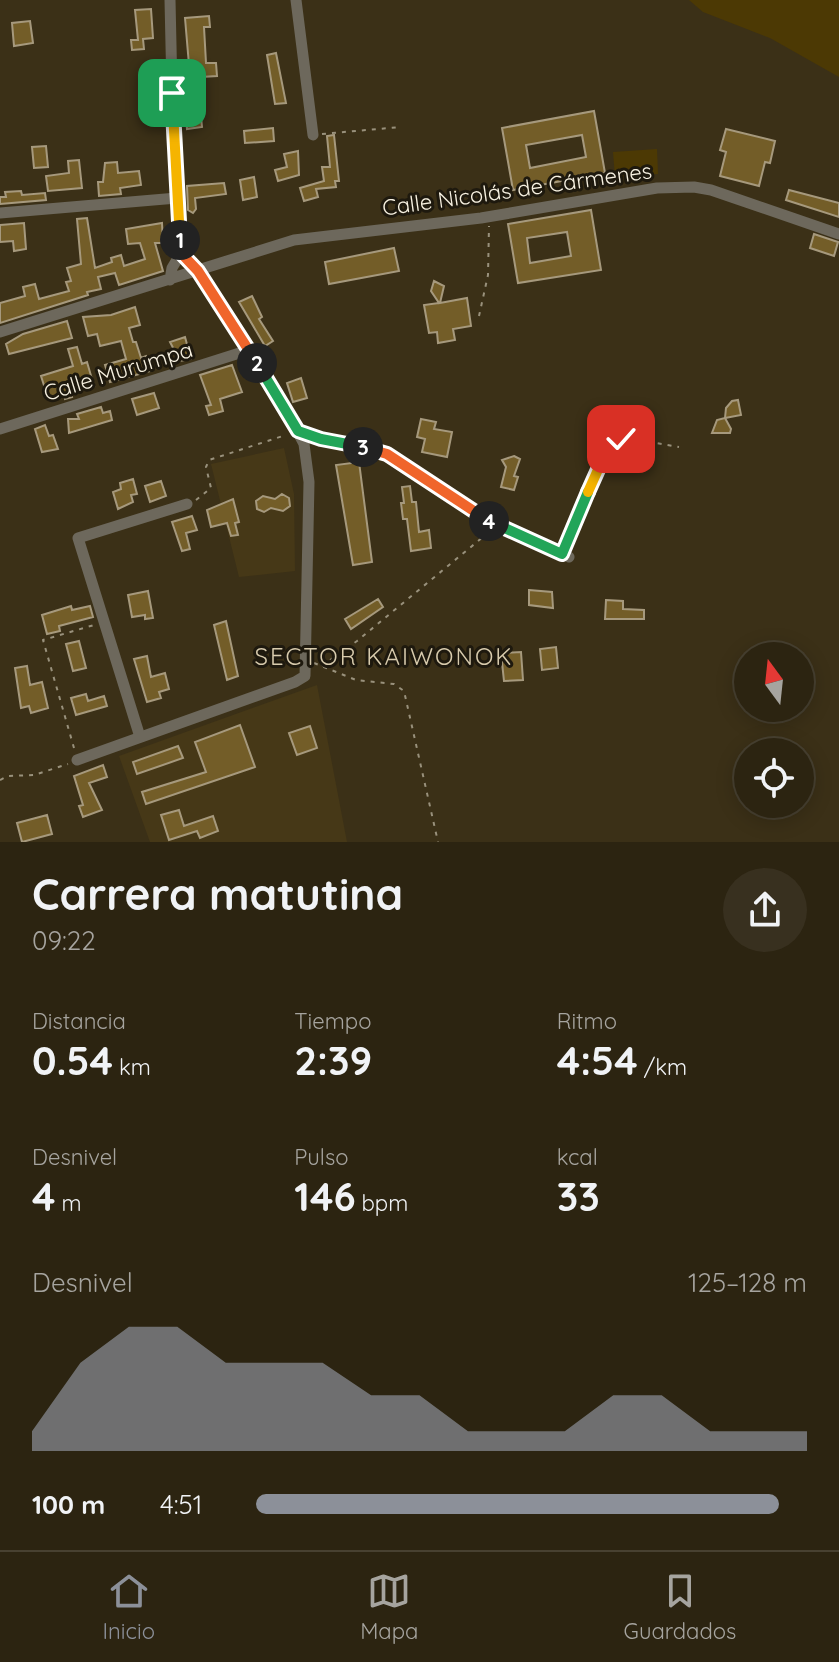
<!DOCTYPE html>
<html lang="es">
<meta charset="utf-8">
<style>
body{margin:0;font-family:Quicksand,sans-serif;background:#38301f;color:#f1f3f6;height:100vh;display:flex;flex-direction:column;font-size:30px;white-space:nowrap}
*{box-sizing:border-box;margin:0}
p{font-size:26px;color:#a6a49f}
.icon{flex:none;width:44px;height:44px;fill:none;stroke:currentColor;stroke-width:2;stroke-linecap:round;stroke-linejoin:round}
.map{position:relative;height:842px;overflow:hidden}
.panel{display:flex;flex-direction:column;background:#2c2411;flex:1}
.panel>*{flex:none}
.needle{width:52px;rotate:345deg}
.tools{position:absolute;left:734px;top:642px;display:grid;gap:16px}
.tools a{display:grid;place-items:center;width:80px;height:80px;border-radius:50%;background:#2c2411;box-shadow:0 4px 20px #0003,0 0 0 2px #484131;font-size:40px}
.pin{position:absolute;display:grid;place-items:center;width:68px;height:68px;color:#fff;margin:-34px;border-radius:16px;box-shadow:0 4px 12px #0006}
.km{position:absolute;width:40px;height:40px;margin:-20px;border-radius:50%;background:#222;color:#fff;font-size:22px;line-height:40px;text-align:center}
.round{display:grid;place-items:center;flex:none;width:84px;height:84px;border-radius:42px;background:#38301f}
.overview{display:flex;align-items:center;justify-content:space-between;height:136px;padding:0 32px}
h1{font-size:44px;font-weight:700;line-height:60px}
.stats{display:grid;grid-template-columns:repeat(3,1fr);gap:12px;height:136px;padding:8px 32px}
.stats div{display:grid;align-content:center}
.stats b{font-size:40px;font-weight:700}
.stats small{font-size:22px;font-weight:400}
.stats p{font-size:22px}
.chart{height:224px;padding:16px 32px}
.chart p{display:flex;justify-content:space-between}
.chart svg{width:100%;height:144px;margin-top:8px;fill:#8c9099;opacity:.7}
ul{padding:0 32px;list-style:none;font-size:26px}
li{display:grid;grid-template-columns:128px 96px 1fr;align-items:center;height:60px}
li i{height:20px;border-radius:10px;background:#8c9099}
.dock{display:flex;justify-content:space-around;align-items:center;height:112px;border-top:2px solid #484131;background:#2c2411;font-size:22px;color:#a6a49f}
.dock a{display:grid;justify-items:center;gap:4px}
.dock .selected{color:#8c9099}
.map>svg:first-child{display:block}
.built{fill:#463817}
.green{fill:#4c3904}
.building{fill:#735d28;stroke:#a6997d;stroke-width:2;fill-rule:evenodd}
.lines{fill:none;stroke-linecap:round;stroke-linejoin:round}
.path{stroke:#99917c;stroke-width:2;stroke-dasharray:4 6;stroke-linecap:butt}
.minor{stroke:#6d685c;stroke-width:11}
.split-1-casing{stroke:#fff;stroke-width:16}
.split-2-casing{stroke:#fff;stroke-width:16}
.split-3-casing{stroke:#fff;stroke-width:16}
.split-4-casing{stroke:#fff;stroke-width:16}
.split-5-casing{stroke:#fff;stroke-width:16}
.split-6-casing{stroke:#fff;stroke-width:16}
.split-1{stroke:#f5b400;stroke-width:10}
.split-2{stroke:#f0652b;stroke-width:10}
.split-3{stroke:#22a559;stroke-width:10}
.split-4{stroke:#f0652b;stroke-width:10}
.split-5{stroke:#22a559;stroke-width:10}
.split-6{stroke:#f5b400;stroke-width:10}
.labels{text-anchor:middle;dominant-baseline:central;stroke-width:6;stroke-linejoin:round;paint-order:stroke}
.street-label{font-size:22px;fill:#f7f1e1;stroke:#1e190e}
.neighbourhood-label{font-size:24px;letter-spacing:2px;fill:#d8cbad;stroke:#1e190e}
</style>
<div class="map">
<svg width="839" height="842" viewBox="0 0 839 842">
<rect width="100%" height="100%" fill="#3b3017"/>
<path class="built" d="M284,448L294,494L295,571L239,577L211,464Z
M317,685L347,842H150L119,756Z"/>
<path class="green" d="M689,0H839V77L770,38L703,12Z
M657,149L658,174L615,177L613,152Z"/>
<path class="building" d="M151,9L153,38L143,39L144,49L132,50L131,40H138L135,10Z
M209,16L210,27H204L206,63H216L217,76L201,77L202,99H194L196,117H201L202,127L187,129L181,65H189L185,18Z
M30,21L33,43L14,46L12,23Z
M276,53L286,103L275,104L267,55Z
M594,111L605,173L513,190L502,128ZM582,135L586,157L530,168L526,145Z
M273,128L274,141L245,143L244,131Z
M726,129L775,141L770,163L765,162L759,186L720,176L726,152L720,150Z
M334,135L339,181H335L336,187L316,189L318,197L304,201L300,188L324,181L322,167H330L327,136Z
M46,146L48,167L34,168L32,147Z
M298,151L299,175L278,181L275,170L287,167L284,154Z
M79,160L82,188L48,191L46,176L69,173L68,161Z
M117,162L118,173L139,171L141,185L120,188L121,194L99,196L98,182H103L105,163Z
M254,177L257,197L243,200L240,180Z
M224,183L226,194L195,198L196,209L193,213L188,210L187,186Z
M789,190L839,203V217L786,200Z
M21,191L22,195L45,193L46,200L0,204V197H6L5,192Z
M591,210L601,270L518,283L508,224ZM567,232L571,256L530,263L527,238Z
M87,218L95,268L112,262L111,258L121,255L124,266L145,259L140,243L128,244L126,229L162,223L163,243H155L163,271L119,285L115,273L98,277L101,289L87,292L88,295L0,323V303L25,296L23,287L35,284L39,299L69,291L66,282L71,281L67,268L81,264L77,219Z
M24,223L26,249L14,251L13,241L0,242V225Z
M814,234L838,242L834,256L810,248Z
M394,248L399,271L329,284L325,262Z
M434,281L444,286L440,303L467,298L471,326L453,329L455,340L438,343L437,332L429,333L424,305L439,303L431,291Z
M252,296L262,317L259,319L273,341L265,346L239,302Z
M135,307L140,325L129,328L133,342H136L141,358L146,356L150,371L110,382L105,365L126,359L121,341L100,346L97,334L88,336L83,317L111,315Z
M67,321L72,338L9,354L6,344L23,334Z
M185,337L191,359L180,361L170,342Z
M77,347L82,364L87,362L94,386L71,393L72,397L65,399L64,394L48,398L41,376L73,366L68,349Z
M232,365L242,392L220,399L223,411L209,415L206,406L211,405L200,375Z
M301,378L307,398L293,402L287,383Z
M154,393L159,408L137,415L132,399Z
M738,400L741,415L725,418L731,429L730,433H712L717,420L725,418L726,408L732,401Z
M101,407L103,413L110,411L112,420L69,433L68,419H79L77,414Z
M421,419L436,422L434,429L452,432L447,457L422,452L425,439L417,437Z
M45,425L49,436L53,435L58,449L42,452L35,429Z
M514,456L520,459L514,476L518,477L514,490L501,487L506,467L502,460Z
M359,462L372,562L353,565L336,465Z
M133,479L137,494L131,495L133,502L118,509L113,492L121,489L120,483Z
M161,481L166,496L150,502L145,486Z
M410,486L412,502H416L419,532L429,530L431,548L411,551L407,519H403L401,503H404L402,487Z
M282,494L289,498L290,506L283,511L271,508L264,512L257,509L256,501L263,496L275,499Z
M233,499L239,522L235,523L238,535L231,536L227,523L211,527L207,510Z
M192,516L197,530L186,533L190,549L182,551L172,522Z
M529,590L552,592L553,608L529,605Z
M148,591L153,618L145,619V615L132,617L128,595Z
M378,599L383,607L351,629L345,619Z
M606,600L623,601V609L644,610V619H605Z
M71,606L72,610L90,606L93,617L59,626L60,631L47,634L42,615Z
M226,621L238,676L227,680L214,625Z
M79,641L86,668L73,671L66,644Z
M556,647L558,668L542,670L540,649Z
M521,652L523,680L504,681L501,653Z
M147,656L151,677L165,673L169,689L159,692L161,698L147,702L134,659Z
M27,666L30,685L42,682L48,708L31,713L29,706L21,708L15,668Z
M86,694L88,701L104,696L107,706L76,715L71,698Z
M240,725L255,767L146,804L142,792L206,772L195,742Z
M310,726L317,748L297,755L289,733Z
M178,746L183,758L137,774L133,762Z
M103,765L107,777L89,783L102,810L83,817L79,806L83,805L74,776Z
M179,810L184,826L213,816L218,831L200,838L197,831L169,840L161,815Z
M47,815L52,834L22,842L17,823Z"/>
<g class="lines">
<path class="path" d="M322,134L400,127
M479,316L488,275L489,226
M196,500L211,488L206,467L209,460L286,435
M565,545L613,441L627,438L679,447
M314,663L356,680L394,684L404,691L438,842
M322,666L357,641L489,532
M74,748L43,640L94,625
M0,780L8,776L34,775L68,764"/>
<path class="minor" d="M170,0L173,136L181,253L172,268L170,280
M296,0L313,135
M0,213L177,198
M0,332L294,240L481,218L657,188L694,187L711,190L839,234
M0,429L249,350
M298,431L321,439L387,454L489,521L569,557
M140,737L78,538L187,504
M77,760L295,682L305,676L309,482L304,444L275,389L198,271L181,253"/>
</g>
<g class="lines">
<defs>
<path id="split-1" d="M172,93L180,240"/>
<path id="split-2" d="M180,240L181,253L198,271L257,363"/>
<path id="split-3" d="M257,363L298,431L321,439L363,447"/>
<path id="split-4" d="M363,447L387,454L489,521"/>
<path id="split-5" d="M489,521L562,554L588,492"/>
<path id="split-6" d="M588,492L609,445L621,439"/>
</defs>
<use href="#split-1" class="split-1-casing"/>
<use href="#split-2" class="split-2-casing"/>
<use href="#split-3" class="split-3-casing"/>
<use href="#split-4" class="split-4-casing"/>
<use href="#split-5" class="split-5-casing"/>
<use href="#split-6" class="split-6-casing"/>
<use href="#split-1" class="split-1"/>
<use href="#split-2" class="split-2"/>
<use href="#split-3" class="split-3"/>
<use href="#split-4" class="split-4"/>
<use href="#split-5" class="split-5"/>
<use href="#split-6" class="split-6"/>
</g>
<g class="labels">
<g class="street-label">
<text transform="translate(517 189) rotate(-8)">Calle Nicolás de Cármenes</text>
<text transform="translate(118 371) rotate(-17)">Calle Murumpa</text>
</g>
<g class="neighbourhood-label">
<text x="384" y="656">SECTOR KAIWONOK</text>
</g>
</g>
</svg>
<div class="tools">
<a><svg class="needle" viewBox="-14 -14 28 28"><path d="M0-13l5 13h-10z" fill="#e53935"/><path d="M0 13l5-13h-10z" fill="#a6a49f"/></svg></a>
<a><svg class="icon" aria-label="locate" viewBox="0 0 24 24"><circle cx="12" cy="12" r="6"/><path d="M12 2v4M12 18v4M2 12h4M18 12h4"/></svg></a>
</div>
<div class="pin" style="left:172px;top:93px;background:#1e9e55"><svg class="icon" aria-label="arrive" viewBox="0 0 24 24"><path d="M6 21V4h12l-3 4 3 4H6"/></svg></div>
<div class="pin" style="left:621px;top:439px;background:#d93025"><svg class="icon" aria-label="check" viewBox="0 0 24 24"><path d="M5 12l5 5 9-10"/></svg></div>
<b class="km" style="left:180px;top:240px">1</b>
<b class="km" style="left:257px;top:363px">2</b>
<b class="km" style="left:363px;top:447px">3</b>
<b class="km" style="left:489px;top:521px">4</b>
</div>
<section class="panel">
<div class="overview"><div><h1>Carrera matutina</h1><p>09:22</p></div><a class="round"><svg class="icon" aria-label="share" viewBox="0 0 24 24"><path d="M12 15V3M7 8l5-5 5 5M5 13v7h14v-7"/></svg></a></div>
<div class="stats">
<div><p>Distancia</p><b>0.54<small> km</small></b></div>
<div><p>Tiempo</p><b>2:39</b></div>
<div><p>Ritmo</p><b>4:54<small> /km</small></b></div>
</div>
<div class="stats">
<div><p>Desnivel</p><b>4<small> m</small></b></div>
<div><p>Pulso</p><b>146<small> bpm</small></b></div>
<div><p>kcal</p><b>33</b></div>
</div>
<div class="chart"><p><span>Desnivel</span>125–128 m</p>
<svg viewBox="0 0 160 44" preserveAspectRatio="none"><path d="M0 44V38L10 17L20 6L30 6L40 17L50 17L60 17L70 27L80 27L90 38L100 38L110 38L120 27L130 27L140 38L150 38L160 38V44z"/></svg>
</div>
<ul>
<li><b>100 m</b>4:51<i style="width:95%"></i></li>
</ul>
</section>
<nav class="dock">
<a class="selected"><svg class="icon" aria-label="home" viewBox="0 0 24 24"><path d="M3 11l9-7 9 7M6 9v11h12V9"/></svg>Inicio</a>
<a><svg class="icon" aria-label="map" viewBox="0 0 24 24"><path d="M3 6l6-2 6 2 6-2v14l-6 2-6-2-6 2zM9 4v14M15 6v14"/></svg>Mapa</a>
<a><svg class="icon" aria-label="saved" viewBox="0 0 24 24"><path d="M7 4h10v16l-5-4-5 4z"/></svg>Guardados</a>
</nav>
